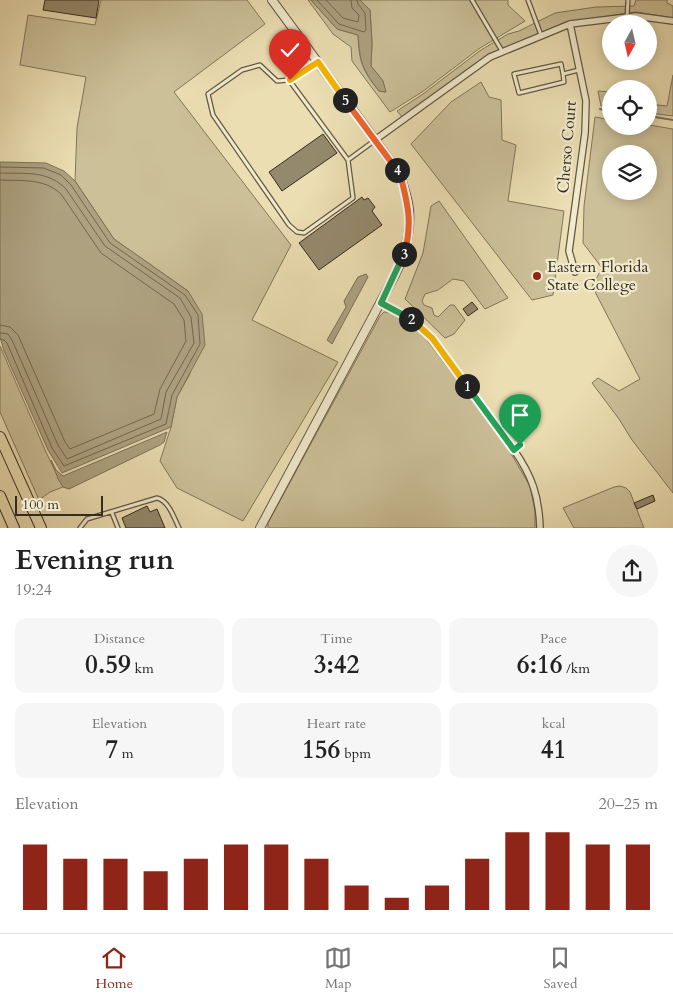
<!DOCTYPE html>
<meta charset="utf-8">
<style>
body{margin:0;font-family:Cardo,serif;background:#f6f6f6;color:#222;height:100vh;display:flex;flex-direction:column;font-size:19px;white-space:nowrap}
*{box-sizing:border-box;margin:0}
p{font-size:16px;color:#767676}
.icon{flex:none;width:28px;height:28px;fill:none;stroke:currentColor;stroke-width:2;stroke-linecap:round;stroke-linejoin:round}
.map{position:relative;height:528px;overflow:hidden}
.details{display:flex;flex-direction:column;background:#fff;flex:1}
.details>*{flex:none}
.needle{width:32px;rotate:188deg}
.controls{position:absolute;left:602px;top:15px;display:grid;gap:10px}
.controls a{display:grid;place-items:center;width:55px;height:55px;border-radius:50%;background:#fff;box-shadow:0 2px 12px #0003;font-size:25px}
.scale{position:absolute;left:15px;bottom:12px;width:88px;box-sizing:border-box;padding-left:5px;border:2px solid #352c20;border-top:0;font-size:14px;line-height:18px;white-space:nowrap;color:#352c20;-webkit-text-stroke:4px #f2eacd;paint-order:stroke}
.pin{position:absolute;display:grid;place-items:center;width:42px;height:42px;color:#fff;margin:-51px -21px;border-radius:50% 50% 50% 0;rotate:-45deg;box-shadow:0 0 5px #0007}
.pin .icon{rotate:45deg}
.km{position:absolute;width:25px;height:25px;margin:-12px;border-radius:50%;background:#222;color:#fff;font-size:14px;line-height:25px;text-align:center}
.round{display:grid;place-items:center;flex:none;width:52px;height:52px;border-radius:26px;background:#f6f6f6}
.headline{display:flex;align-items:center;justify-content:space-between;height:85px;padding:0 15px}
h1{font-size:28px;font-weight:700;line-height:38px}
.stats{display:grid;grid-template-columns:repeat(3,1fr);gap:8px;height:85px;padding:5px 15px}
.stats div{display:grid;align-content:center;border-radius:12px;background:#f6f6f6;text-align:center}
.stats b{font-size:25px;font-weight:700}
.stats small{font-size:14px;font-weight:400}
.stats p{font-size:14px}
.chart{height:140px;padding:10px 15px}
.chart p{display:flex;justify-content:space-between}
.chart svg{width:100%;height:90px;margin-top:5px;stroke:#8f2418;stroke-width:6}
.tab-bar{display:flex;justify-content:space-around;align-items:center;height:70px;border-top:1px solid #e0e0e0;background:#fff;font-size:14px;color:#767676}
.tab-bar a{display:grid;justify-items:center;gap:2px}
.tab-bar .on{color:#8f2418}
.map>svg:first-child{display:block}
.green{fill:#ccc099;stroke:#80765c;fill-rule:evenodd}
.water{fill:#ada180;stroke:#7d725a}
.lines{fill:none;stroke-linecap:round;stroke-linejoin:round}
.shore{stroke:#716650;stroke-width:1}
.stream{stroke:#7d725a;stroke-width:2}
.building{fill:#94896c;stroke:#352c20}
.service-casing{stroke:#625844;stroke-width:5.5}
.minor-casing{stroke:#625844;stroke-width:8}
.tertiary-casing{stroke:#625844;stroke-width:10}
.motorway-casing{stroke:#352c20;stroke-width:12}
.service{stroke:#f2eacd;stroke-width:3}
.minor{stroke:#f2eacd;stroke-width:5.5}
.tertiary{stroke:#f2eacd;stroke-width:8}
.motorway{stroke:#ebdeb2;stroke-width:10}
.split-1-casing{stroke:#fff;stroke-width:10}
.split-2-casing{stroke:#fff;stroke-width:10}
.split-3-casing{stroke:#fff;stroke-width:10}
.split-4-casing{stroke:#fff;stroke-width:10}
.split-5-casing{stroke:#fff;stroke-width:10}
.split-6-casing{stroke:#fff;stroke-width:10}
.split-1{stroke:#22a559;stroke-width:6}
.split-2{stroke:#f5b400;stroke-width:6}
.split-3{stroke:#22a559;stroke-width:6}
.split-4{stroke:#f0652b;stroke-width:6}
.split-5{stroke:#f0652b;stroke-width:6}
.split-6{stroke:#f5b400;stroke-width:6}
.poi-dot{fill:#8f2418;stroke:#f2eacd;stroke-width:2}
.labels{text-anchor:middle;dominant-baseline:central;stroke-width:4.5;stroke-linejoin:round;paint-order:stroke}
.street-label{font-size:16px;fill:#352c20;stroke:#f2eacd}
.poi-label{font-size:16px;fill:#352c20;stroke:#f2eacd;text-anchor:start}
</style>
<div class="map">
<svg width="673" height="528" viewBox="0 0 673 528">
<rect width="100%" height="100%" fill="#ebdeb2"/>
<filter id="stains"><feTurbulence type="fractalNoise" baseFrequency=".004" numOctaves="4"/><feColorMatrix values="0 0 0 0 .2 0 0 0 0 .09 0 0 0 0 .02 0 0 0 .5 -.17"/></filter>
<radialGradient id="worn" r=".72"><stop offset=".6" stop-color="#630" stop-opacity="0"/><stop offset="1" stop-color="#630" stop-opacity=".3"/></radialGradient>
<path class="green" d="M101,0H247L265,24L174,92L291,245L252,320L338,362L243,521L177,488L160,461L171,427L177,397L190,374L188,291L114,239L75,181L77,128L86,77L20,65L28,15L95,25Z
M308,0H311L337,29L358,35C359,62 362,70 379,91L385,92L383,81L371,66L372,43L370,10L360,0H508V5L525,21L480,48L422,92L390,112L352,61L351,47L333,34Z
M636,0H667V3L673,6V18L636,12L566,22L489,54L402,117L397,111L423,94L481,50L508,34L519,31L555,13L596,7L634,6Z
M673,75V116L649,113V104L667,106Z
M481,82L489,97L501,100L502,140L516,145L508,201L564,211L553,295L532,300L411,144L451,102Z
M598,91L611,92V108L601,106Z
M595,117L611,120V126L649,125L673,129V493L632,440L619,419L592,383L598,378L619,391L640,379L592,286L602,268L583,243L584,206ZM611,154H649V191H611Z
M439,201L508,298L485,309L464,281L453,279L438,290L425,294L422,301L424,305L432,308L434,315L438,317L450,305H454L465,320L454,334L445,338L405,299L423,253L431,206Z
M384,312C399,312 414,327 424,336L507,447L530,486L535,511V528H268V523L380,316Z
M0,346L46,452L63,487L50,492L39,500L0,412Z
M620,486L626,488L630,492L644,528H574L563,508L614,487Z"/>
<path class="water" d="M311,0H360L370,10L372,43L371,66L383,81L386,92L379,91C362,69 360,62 358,35L337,29Z
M0,162L46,163L64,171L75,181L114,239L188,291L202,314L205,345L177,397L171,427L62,473L48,450L4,351L0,337Z
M366,274L368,277L332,344L327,340L346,307L344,301L358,277Z
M167,432L164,442L160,445L69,489L63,487L58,479L51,460L56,470L63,476Z"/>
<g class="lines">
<path class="shore" d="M317,0L339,24L364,32L366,30L365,13L358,4L357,0
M326,0L343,18L358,22L359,15L352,8L351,0
M0,167L44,168L61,175L71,185L110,243L185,295L198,315L200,344L172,395L166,424L64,466L52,448L7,343L4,340L0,339
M0,173C26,174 47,170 66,189L105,246L180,298L191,317L194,343L166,392L161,419L67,459L58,445L12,340L8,334L0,333
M0,180C22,181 44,178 61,194L101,253L174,304L184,320L186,341L160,389L154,414L70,449L65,442L18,335L10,327L0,325"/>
<path class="stream" d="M600,109L611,111
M649,116L673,120"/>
</g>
<path class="building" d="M45,0H99L96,18L43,10Z
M323,134L337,153L282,191L269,172Z
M362,197L364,200L368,198L375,207L372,211L382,225L319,270L299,243Z
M472,302L478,309L468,316L463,309Z
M653,495L655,501L637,509L634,503Z
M147,506L150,512L157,509L165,528H126L122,518Z"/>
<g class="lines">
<defs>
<path id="service" d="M472,0L502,51
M528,0L541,35
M627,17L628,0
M563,74L561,64L514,74L519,93L564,82L563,74L579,70
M289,80L348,160L353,198L304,233L297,232L289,225L213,115L208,94L242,70L260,65L277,81L289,80L317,63
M348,160L374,141
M112,513L118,528
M80,528L87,519L157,498C169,501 174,518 179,528"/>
<path id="minor" d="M570,24L586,101L585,133L569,251L575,272
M375,140L490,57L570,24L636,16L673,21
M381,303L410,318L432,338L514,450C532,476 539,496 540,528"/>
<path id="tertiary" d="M260,528L395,275C405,255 411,233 409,209C408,198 403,186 400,174L272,0"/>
<path id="motorway" d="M0,437L41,528
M0,496L14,528"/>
</defs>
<use href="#service" class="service-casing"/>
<use href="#minor" class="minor-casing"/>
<use href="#tertiary" class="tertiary-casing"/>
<use href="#motorway" class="motorway-casing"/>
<use href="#service" class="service"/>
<use href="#minor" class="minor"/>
<use href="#tertiary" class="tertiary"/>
<use href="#motorway" class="motorway"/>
</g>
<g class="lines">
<defs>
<path id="split-1" d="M467,386L514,450L520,445"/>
<path id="split-2" d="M411,319L432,338L467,386"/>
<path id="split-3" d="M404,254L381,303L411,319"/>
<path id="split-4" d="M397,170L400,174C408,204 413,224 404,254"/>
<path id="split-5" d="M345,100L397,170"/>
<path id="split-6" d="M290,80L318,62L345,100"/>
</defs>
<use href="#split-1" class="split-1-casing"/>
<use href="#split-2" class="split-2-casing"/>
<use href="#split-3" class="split-3-casing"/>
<use href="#split-4" class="split-4-casing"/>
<use href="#split-5" class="split-5-casing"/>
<use href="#split-6" class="split-6-casing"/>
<use href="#split-1" class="split-1"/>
<use href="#split-2" class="split-2"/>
<use href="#split-3" class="split-3"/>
<use href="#split-4" class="split-4"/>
<use href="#split-5" class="split-5"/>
<use href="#split-6" class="split-6"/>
</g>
<circle class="poi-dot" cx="537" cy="276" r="5"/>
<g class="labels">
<g class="street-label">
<text transform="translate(567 147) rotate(-85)">Cherso Court</text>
</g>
<g class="poi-label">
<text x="547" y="267">Eastern Florida<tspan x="547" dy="18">State College</tspan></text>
</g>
</g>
<rect width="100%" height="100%" filter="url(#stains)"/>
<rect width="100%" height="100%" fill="url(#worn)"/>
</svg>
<div class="controls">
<a><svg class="needle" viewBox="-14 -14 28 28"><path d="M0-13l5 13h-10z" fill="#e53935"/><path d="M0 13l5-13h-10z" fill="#767676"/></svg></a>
<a><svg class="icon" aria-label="locate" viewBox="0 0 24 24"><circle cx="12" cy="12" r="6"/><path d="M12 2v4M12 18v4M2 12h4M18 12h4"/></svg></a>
<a><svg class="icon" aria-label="layers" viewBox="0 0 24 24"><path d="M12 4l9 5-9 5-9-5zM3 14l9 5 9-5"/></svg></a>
</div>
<div class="scale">100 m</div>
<div class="pin" style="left:520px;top:445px;background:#1e9e55"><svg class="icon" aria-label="arrive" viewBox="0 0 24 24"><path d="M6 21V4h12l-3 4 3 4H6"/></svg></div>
<div class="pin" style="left:290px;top:80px;background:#d93025"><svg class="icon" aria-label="check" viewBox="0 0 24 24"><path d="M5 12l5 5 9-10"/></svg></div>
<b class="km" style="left:467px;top:386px">1</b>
<b class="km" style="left:411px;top:319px">2</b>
<b class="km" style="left:404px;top:254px">3</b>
<b class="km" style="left:397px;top:170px">4</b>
<b class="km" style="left:345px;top:100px">5</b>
</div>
<section class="details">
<div class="headline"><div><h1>Evening run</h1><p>19:24</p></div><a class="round"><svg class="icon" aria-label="share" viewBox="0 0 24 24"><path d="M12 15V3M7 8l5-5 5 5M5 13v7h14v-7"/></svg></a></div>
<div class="stats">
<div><p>Distance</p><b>0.59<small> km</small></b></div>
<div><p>Time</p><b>3:42</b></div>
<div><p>Pace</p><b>6:16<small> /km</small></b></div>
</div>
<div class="stats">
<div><p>Elevation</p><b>7<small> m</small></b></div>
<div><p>Heart rate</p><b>156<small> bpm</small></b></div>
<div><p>kcal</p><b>41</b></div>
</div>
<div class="chart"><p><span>Elevation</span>20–25 m</p>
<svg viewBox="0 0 160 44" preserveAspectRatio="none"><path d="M5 44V12M15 44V19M25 44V19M35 44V25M45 44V19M55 44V12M65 44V12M75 44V19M85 44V32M95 44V38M105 44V32M115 44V19M125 44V6M135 44V6M145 44V12M155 44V12"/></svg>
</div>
</section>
<nav class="tab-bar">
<a class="on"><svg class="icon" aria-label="home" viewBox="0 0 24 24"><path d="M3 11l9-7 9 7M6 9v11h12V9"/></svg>Home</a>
<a><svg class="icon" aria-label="map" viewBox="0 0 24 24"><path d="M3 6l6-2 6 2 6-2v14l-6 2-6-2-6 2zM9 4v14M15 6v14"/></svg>Map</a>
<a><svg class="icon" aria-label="saved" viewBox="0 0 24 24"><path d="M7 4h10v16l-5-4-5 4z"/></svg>Saved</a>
</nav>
